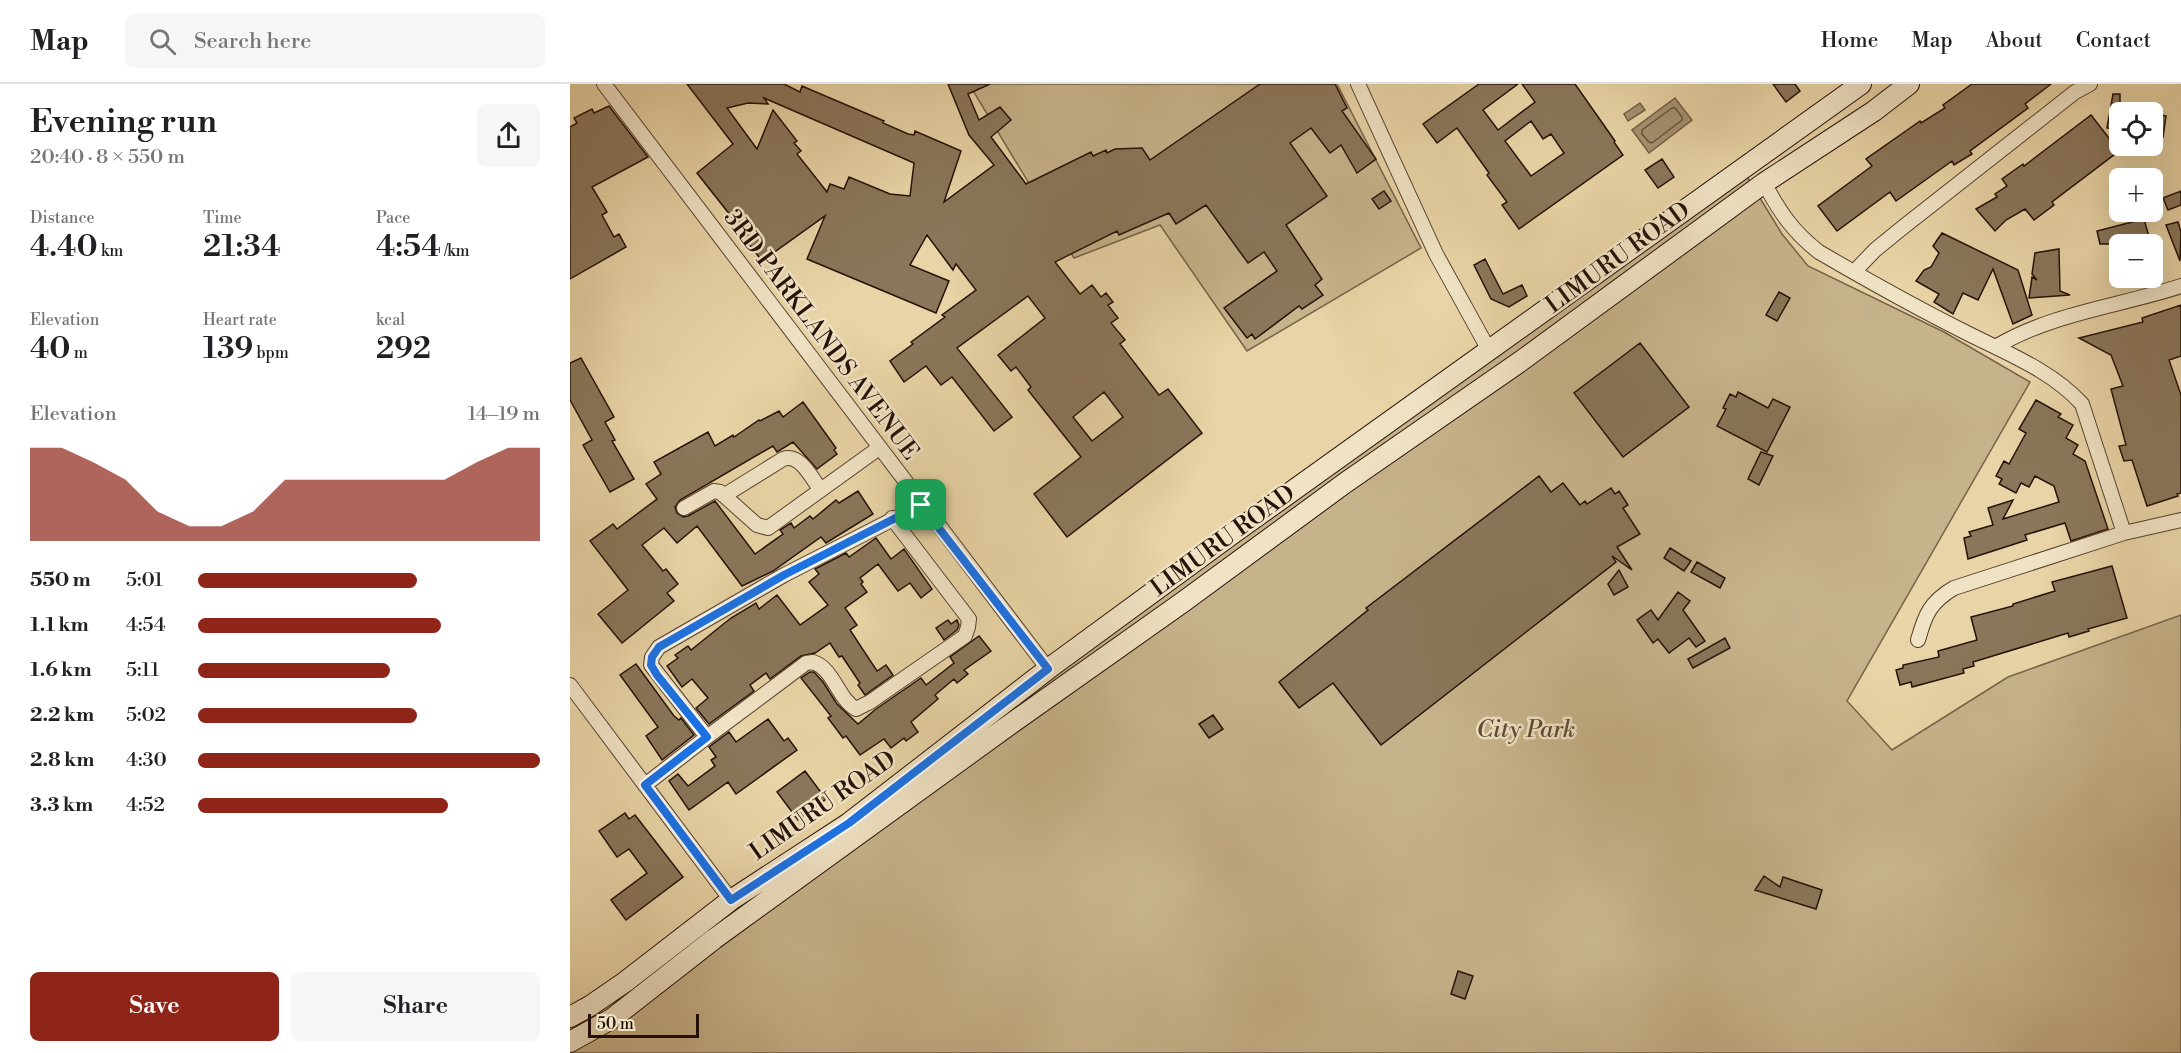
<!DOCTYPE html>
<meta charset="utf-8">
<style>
body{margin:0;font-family:"Libre Bodoni",serif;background:#f6f6f6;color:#202124;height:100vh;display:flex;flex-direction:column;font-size:22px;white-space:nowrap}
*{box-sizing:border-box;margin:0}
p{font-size:20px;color:#757577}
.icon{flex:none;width:33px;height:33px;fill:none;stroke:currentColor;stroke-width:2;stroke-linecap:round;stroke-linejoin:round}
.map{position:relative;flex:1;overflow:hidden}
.panel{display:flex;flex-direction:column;background:#fff;width:570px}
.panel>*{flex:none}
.controls{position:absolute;left:1539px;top:18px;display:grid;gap:12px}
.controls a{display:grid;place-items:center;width:54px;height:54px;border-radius:9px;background:#fff;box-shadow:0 6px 24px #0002;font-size:30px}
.scale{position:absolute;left:18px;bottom:15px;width:111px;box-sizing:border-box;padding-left:6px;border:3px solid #251108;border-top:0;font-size:16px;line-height:21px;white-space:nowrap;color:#251108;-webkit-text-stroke:4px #f0e3c5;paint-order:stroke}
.pin{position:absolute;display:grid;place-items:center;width:51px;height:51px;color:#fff;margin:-26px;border-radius:12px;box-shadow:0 3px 9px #0006}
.round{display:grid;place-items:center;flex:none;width:63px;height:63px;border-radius:9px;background:#f6f6f6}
.overview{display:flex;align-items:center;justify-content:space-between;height:102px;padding:0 30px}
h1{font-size:33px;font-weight:600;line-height:45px}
.metrics{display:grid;grid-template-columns:repeat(3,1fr);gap:9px;height:102px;padding:6px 30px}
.metrics div{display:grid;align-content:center}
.metrics b{font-size:30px;font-weight:600}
.metrics small{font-size:16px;font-weight:400}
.metrics p{font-size:16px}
.chart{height:168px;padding:12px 30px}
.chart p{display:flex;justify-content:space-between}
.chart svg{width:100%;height:108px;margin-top:6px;fill:#8f2418;opacity:.7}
.primary-button{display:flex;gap:12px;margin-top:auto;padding:12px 30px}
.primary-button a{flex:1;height:69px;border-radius:9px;background:#8f2418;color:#fff;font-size:24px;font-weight:600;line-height:69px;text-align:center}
.primary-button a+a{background:#f6f6f6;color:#202124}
ul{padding:0 30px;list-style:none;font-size:20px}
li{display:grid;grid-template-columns:96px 72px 1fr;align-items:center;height:45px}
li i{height:15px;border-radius:8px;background:#8f2418}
header{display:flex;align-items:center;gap:36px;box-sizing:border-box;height:84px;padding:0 30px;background:#fff;border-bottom:2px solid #e0e0e0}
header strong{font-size:28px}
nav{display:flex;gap:33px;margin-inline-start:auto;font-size:21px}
.search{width:420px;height:54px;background:#f6f6f6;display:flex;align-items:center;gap:15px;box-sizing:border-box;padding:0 21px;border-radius:9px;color:#757577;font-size:22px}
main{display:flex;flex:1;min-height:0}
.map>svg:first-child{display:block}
.green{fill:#c7b38b;stroke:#76624a;stroke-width:1.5}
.water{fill:#a69270;stroke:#725e46;stroke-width:1.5}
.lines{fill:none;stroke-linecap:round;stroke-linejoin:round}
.shore{stroke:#66523c;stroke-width:1.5}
.building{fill:#8a765a;stroke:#251108;stroke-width:1.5;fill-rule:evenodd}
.minor-casing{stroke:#564230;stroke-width:16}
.secondary-casing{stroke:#251108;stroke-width:22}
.minor{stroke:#f0e3c5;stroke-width:14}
.secondary{stroke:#f0e3c5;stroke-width:20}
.route-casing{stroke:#fff;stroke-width:12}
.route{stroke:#1a73e8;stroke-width:8}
.labels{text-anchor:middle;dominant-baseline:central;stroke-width:5;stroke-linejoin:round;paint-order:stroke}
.street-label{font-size:24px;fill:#251108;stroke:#f0e3c5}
.park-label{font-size:24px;font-style:italic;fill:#5e4a36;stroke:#f0e3c5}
</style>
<header>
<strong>Map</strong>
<div class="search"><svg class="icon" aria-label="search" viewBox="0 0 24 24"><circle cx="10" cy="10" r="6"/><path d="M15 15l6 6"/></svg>Search here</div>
<nav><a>Home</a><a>Map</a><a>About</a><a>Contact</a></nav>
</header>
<main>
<section class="panel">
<div class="overview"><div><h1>Evening run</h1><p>20:40 · 8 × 550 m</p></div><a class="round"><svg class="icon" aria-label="share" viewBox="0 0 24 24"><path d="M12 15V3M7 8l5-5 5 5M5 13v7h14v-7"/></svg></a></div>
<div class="metrics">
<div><p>Distance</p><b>4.40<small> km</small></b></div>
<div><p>Time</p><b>21:34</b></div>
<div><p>Pace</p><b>4:54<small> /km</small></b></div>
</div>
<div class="metrics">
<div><p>Elevation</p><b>40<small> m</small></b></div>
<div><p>Heart rate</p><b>139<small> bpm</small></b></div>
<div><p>kcal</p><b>292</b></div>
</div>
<div class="chart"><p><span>Elevation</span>14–19 m</p>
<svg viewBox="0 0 160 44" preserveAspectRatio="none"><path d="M0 44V6L10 6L20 12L30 19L40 32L50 38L60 38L70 32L80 19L90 19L100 19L110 19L120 19L130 19L140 12L150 6L160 6V44z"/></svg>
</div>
<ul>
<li><b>550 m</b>5:01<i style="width:64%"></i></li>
<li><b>1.1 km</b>4:54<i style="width:71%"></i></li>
<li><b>1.6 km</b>5:11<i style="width:56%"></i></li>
<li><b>2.2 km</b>5:02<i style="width:64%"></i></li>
<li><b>2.8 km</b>4:30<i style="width:100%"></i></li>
<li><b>3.3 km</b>4:52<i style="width:73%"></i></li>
</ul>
<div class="primary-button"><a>Save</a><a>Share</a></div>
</section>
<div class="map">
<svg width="1611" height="969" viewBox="0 0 1611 969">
<rect width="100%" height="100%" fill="#e8d4a6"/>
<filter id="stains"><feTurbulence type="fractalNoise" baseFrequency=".00333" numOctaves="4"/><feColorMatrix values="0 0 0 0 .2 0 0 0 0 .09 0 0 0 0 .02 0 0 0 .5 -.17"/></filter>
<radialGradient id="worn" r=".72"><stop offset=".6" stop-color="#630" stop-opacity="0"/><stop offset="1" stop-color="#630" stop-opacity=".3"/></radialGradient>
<path class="green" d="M399,0H767L851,164L677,267L590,141L504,174Z
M1174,88L1212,150L1238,182L1374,248L1460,298L1277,617L1322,666L1438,593L1611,531V969H0V928Z"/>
<path class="water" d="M1105,14L1122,36L1079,69L1062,46Z
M1070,19L1075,26L1058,37L1054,30Z"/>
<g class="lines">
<path class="shore" d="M1102,24H1105L1112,33V36L1082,59L1079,58L1072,50V46Z"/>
</g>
<path class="building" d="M117,0H214L230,8L232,2L314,37L313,39L338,50L344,51L345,47L391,67L374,118L424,81L399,51L378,0H420L398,10L409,36L430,23L441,36L421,53L456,100L521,68L523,72L536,66L537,69L545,65L572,64L580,76L690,0H765L777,24L772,27L806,75L787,89L771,61L760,69L741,44L720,59L757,112L716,141L752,195L745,201L753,211L732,225L729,222L685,255L682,250L677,254L654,224L707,187L694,168L678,179L636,121L606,140L599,129L549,151L547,147L485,178L510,210L522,201L531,213L536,209L543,218L538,221L548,234L541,239L555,256L550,260L589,311L598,305L632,349L497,453L464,410L511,373L458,306L461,303L446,283L441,287L428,271L475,234L458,212L387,264L442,333L424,347L382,293L371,301L356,282L334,298L320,277L343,260L341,258L375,233L372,231L406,206L386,180L383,186L357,151L340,181L379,197L366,229L237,175L255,132L192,177L166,143L168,141L127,89L163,60ZM194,14L344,79L340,112L320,110L279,93L274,105L260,100L257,108L227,70L231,67L224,59L227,57L203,26L187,65L157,24L178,19L198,20ZM534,308L553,333L522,357L503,333Z
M909,0H948L913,26L928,46L965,18L952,0H1005L1045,57L1044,58L1053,71L949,145L932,121L937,118L917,91L919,89L887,44L867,59L853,40ZM961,37L973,55L981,50L994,69L961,92L935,57Z
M1203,0H1225L1230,7L1216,18Z
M1402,0H1481L1455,20L1458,24L1400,67L1402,70L1384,81L1382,77L1326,117L1320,108L1267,147L1248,122L1302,82L1296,75L1350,37L1351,39L1375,24L1373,21Z
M1543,10H1550V46L1537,44Z
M39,22L78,73L22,103L37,128L32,131L44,153L49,150L56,163L0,195V43L7,39L4,34L22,25L24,29Z
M1582,30L1596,32L1593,53L1582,51Z
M1521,31L1549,67L1482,118L1484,121L1464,136L1455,125L1436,136L1425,147L1406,125L1427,113L1425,110L1437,102L1432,95L1453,80L1454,82Z
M1092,75L1104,93L1088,104L1075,86Z
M814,107L821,117L809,125L802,115Z
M1611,107V121L1598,126L1593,114Z
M1574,135L1581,160H1530L1527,147Z
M1608,138L1611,148L1610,177L1596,141Z
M1372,149L1448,186L1462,231L1443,240L1423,185L1408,216L1393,209L1383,230L1364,218L1369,210L1346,197L1354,186L1361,183L1369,169L1363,162Z
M1489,165L1490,207L1500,211L1459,214L1462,193L1467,196L1462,190L1465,169Z
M915,175L933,210L952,201L957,212L939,223L921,215L904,181Z
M1209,208L1220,214L1207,237L1196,231Z
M1611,221V272L1599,276L1611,311V409L1607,410L1608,412L1577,422L1562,376L1554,377L1549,362L1556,361L1541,305L1553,302L1541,271L1509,254L1573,238L1572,234Z
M1070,259L1119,323L1053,373L1004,309Z
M11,274L44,333L35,338L45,356L42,357L64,395L40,408L13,361L22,356L0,316V279Z
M1168,308L1198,324L1203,315L1220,323L1197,368L1147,342L1156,325L1153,324L1160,310L1166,313Z
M1466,316L1491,330L1488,333L1503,341L1496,354L1508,361L1503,370L1515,377L1538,445L1501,457L1495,439L1455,451L1457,456L1398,475L1394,454L1401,452L1399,448L1423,441L1418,424L1443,416L1433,435L1489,418L1484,402L1465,392L1459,403L1451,399L1446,409L1429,400L1432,395L1426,392L1434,377L1439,380L1456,349L1449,345Z
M233,318L266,364L264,366L267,370L247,385L223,358L207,368L203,362L110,416L105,423L107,429L113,433L118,432L145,417L185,470L213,450L210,446L221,439L224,444L240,432L243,435L266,416L269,419L288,407L303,430L256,459L251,453L203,487L172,502L127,442L107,459L94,444L72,461L93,487L96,485L108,500L97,509L104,517L52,559L28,530L58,506L20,457L43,440L47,445L87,415L76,400L91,390L84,378L138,348L145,362L163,351L164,353L189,336L190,337L209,327L213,333Z
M1191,368L1203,372L1189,401L1178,395Z
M969,392L981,408L993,399L1010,421L1015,417L1017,420L1041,404L1045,410L1049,407L1058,421L1053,424L1070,450L1047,463L1062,486L1042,472L1046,478L811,661L763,599L729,624L709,598L798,526L796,524Z
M306,454L321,475L334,465L362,505L351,514L340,499L328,507L308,480L290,494L293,498L291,500L297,508L275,524L287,541L280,546L307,587L316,581L323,591L295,611L288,601L290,599L272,572L269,573L260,559L245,569L231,572L200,595L196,589L180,601L184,607L139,640L126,624L138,614L122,595L112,603L97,582L108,574L105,571L118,562L121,566L161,534L186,519L189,525L207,511L230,541L258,521L239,498L249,490L245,485L276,469L279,473Z
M1100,464L1121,477L1114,487L1094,474Z
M1127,478L1155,494L1150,504L1121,488Z
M1542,482L1557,534L1518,545L1519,547L1499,553L1498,549L1403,578L1404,582L1393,585L1394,589L1342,603L1341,598L1330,601L1326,586L1333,584V581L1369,573L1368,567L1407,556L1401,533L1443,522V520L1485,507L1482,498Z
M1049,486L1058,503L1044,511L1038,500Z
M1108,508L1120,517L1113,526L1135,557L1126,563L1119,554L1099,569L1088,555L1083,559L1067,536L1081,526L1088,536Z
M378,536L381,540L387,536L389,541L387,546L374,556L366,544Z
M409,552L421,567L394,586L398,590L387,599L384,595L365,611L368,615L341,638L348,648L336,657L334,654L321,664L314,655L290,671L276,652L273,654L258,634L261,632L231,594L240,588H244L253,598L267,620L288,640L306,625L351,594L356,601L384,579L380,573Z
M1155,554L1160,564L1123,584L1118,575Z
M66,580L104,632L109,636L111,634L124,651L92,676L76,652L88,643L50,591Z
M643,631L653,645L639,654L629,640Z
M198,635L214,657L218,654L227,666L166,710L158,698L119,726L99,697L108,690L118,702L145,682L141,676L146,673L139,663L159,648L166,658Z
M235,687L256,715L228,736L207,708Z
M55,729L59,735L65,731L113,793L56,836L41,816L77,789L59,765L47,773L29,747Z
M1194,792L1210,803L1213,793L1252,806L1246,825L1185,806Z
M888,887L903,892L895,915L881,910Z"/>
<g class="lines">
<defs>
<path id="minor" d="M34,0L478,585
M788,0L866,170L920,268
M1194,99C1210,128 1222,147 1249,168C1297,196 1345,223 1395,248C1436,269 1481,286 1512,320L1554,449
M1284,188L1305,166L1332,144L1505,8L1520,0
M1427,262C1483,229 1550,222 1611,202
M155,411L213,375C230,369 241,393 250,405
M114,424L144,407L150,408L187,441L198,444L309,364
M1348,556C1355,531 1360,518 1384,504L1554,449L1611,436
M0,601L161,816
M137,653L236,579L243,578C264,585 267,614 286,625L300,618L395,552L398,543L399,535L322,434
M75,701L137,653L81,581L82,573L89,563L214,491L351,421"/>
<path id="secondary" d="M0,933L20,922L55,898L161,816L279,739L478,585L665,448L1291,0
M0,958L43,934L144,855L442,639L613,518L775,399L951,277L1194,99L1304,27L1339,0"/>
</defs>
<use href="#minor" class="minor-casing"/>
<use href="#secondary" class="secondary-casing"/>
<use href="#minor" class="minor"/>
<use href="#secondary" class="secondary"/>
</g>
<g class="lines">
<defs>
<path id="route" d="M351,421L478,585L279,739L161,816L75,701L137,653L87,591L81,581L82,573L89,563L214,491Z"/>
</defs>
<use href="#route" class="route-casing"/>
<use href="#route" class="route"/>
</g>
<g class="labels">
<g class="street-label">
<text transform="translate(1048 174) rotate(-36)">LIMURU ROAD</text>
<text transform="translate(251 251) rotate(53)">3RD PARKLANDS AVENUE</text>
<text transform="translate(653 457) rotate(-36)">LIMURU ROAD</text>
<text transform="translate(253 722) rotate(-35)">LIMURU ROAD</text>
</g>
<g class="park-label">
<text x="956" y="646">City Park</text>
</g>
</g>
<rect width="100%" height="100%" filter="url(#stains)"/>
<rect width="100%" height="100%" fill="url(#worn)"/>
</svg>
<div class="controls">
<a><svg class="icon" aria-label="locate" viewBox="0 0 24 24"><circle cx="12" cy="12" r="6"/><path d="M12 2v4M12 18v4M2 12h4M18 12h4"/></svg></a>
<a>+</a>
<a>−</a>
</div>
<div class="scale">50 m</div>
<div class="pin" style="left:351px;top:421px;background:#1e9e55"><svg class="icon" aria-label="arrive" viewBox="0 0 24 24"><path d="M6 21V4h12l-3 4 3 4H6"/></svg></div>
</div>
</main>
